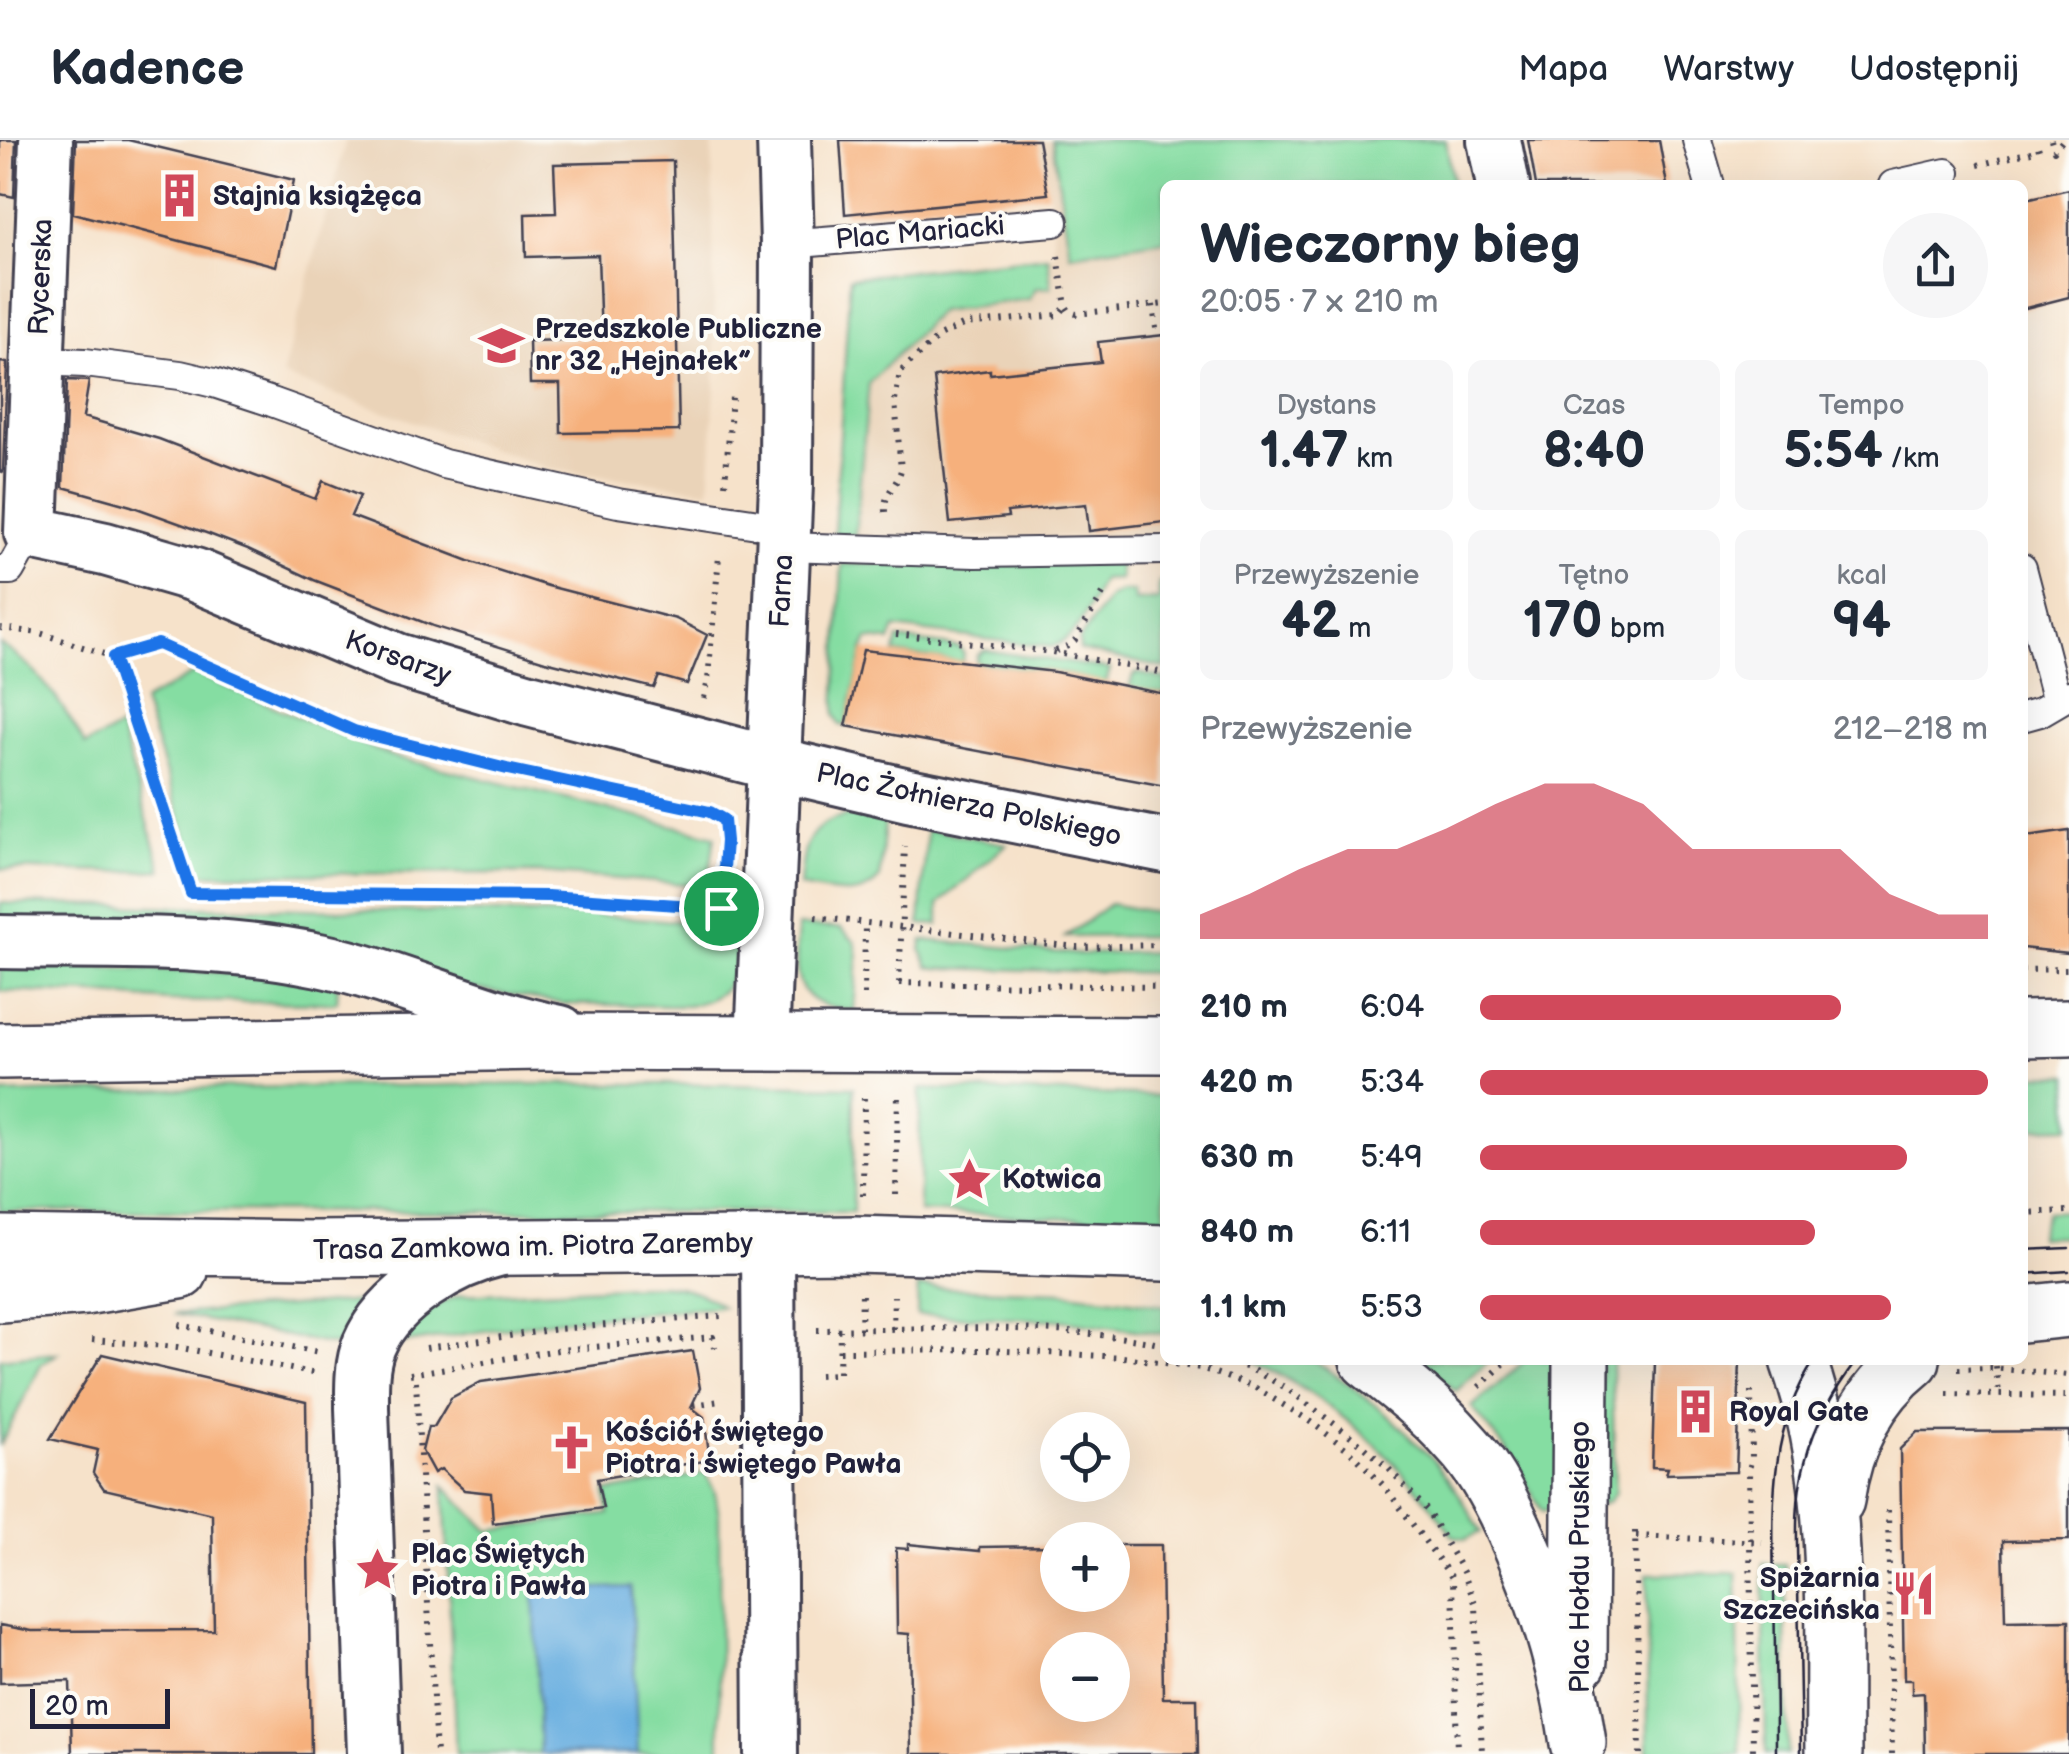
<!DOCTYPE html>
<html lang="pl">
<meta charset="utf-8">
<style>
body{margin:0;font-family:"Balsamiq Sans",sans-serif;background:#f6f6f7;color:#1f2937;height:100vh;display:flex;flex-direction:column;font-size:38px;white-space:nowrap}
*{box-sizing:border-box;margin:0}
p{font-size:32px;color:#747a83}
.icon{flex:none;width:55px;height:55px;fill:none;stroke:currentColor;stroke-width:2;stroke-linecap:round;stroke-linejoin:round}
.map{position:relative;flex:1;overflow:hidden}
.panel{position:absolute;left:1160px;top:40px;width:868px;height:1185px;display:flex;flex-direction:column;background:#fff;border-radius:15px;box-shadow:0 10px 40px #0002}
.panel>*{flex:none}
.tools{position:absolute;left:1040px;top:1272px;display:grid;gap:20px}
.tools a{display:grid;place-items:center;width:90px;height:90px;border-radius:50%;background:#fff;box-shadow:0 10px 40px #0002;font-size:50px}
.scale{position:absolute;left:30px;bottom:25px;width:140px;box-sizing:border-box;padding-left:10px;border:5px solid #22223b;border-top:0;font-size:28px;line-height:35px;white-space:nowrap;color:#22223b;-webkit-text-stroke:8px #fdfcf7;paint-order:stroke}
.pin{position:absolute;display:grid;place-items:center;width:85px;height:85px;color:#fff;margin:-42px;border:5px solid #fff;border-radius:50%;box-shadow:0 2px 10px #0007}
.round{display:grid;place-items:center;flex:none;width:105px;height:105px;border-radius:52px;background:#f6f6f7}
.overview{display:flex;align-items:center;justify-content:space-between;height:170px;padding:0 40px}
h1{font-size:55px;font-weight:700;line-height:75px}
.stats{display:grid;grid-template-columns:repeat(3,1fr);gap:15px;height:170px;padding:10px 40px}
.stats div{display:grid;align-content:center;border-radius:15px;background:#f6f6f7;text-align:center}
.stats b{font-size:50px;font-weight:700}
.stats small{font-size:28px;font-weight:400}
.stats p{font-size:28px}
.chart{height:280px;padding:20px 40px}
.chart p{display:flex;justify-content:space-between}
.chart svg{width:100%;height:180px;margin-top:10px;fill:#d1495b;opacity:.7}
ul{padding:0 40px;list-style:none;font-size:32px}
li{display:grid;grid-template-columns:160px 120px 1fr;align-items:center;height:75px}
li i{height:25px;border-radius:12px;background:#d1495b}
header{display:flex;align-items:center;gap:60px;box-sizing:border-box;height:140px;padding:0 50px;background:#fff;border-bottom:2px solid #e0e1e3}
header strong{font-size:48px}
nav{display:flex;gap:55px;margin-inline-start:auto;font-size:35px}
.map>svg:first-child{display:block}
.built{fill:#ead3b8}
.green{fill:#85dda2;stroke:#54806e;stroke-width:2.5}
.water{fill:#69afe0;stroke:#46688e;stroke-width:2.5}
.building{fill:#f6b07b;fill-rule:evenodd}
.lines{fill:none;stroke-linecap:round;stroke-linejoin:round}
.lane-casing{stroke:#423f50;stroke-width:32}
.street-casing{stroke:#423f50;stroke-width:58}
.secondary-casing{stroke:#423f50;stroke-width:60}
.path{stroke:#423f50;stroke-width:6;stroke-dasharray:2.5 8;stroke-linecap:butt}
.lane{stroke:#fff;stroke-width:28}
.street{stroke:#fff;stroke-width:52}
.secondary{stroke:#fff;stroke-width:55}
.tram{stroke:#22223b;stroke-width:2.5}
.route-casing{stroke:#fff;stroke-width:20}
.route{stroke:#1a73e8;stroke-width:12}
.labels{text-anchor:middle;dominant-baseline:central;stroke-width:8;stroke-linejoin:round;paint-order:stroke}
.poi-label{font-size:28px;font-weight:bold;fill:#22223b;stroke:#fdfcf7;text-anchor:start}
.street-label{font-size:28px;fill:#22223b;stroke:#fdfcf7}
</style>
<header>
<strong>Kadence</strong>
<nav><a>Mapa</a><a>Warstwy</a><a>Udostępnij</a></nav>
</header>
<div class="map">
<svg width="2069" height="1614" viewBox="0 0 2069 1614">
<rect width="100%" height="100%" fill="#fdfcf7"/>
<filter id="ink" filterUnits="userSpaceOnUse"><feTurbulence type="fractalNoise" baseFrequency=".01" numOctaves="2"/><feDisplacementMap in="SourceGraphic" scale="20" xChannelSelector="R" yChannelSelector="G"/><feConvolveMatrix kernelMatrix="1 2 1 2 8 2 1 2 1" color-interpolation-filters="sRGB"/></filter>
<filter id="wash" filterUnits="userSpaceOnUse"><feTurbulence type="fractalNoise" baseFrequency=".0048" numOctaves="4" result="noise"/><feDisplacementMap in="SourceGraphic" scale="40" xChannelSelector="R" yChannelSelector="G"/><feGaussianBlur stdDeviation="2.25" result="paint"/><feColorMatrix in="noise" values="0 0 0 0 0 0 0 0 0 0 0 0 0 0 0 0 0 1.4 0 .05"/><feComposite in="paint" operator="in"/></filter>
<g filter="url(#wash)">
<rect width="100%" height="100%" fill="#f6e2ca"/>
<path class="built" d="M0,0H31L7,485L0,487Z
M346,0H712L715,246L709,350L550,329L282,236Z
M1039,0H1428L1165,45V397H881L834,394L850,138L1054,115L1051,62Z"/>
<path class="green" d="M1052,0H1446L1453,45H1165V100L1070,114Z
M1048,116L1051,147L1036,148L1029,159L939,171L869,243L855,395L834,394L850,138Z
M842,424H1119L1120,439L1102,440C1090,464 1079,498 1051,507L895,488L890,501L868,499L863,510L846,586L840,585L835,574Z
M1159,443H1165V528L1080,510L1079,501L1082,496L1109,458L1121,452H1134L1135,461L1159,460Z
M898,499L959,507L964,514L962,522L895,513Z
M0,504C39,528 63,565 85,605L120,588L162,730L112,732L0,729Z
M984,510L1110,529L1106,543L1055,532L976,523L977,516Z
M194,533L391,616L715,696L708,746L541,733L198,734L143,562Z
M1138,533L1165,539V554L1129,548L1133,535Z
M857,674L885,680L880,738C860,763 828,751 800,747C803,701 809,681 857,674Z
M927,689L1007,704L939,764V785L920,784Z
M0,763L597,775L739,786L737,823L728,844L720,853L708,860L689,866H671L566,864L475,849L0,785Z
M1110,764L1165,774V796L1065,797Z
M798,786L841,788L855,802L858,815L854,871C792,866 794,838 798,786Z
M923,800L1077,814L1165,812V833L936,828L928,826L921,809Z
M0,825L220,832L332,843L338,848L337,862L332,863L169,861L94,854L0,851Z
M2023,934L2069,935V987L2023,988Z
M537,944H667L854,947L853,1072L0,1071V954L207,948Z
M920,949L1165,956V1082L919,1072Z
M2069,1071V1096L2038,1097L2047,1072Z
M661,1145C685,1147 702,1152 722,1166L557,1180L393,1205C412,1183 433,1162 462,1155Z
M918,1147L1061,1152L1154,1164L1165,1166V1194L1059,1180L917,1175Z
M379,1160L349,1208L174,1174Z
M58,1213L41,1225L0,1306V1219Z
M1251,1220H1314L1347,1243L1391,1278L1435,1321L1459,1354L1481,1392L1466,1399L1453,1396C1403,1322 1332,1258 1251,1220Z
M1418,1220H1490L1456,1251Z
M1526,1220H1563L1564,1365L1542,1372L1511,1316L1472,1267Z
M1601,1220H1612L1615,1352L1608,1362L1600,1365Z
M706,1333L715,1353L719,1375L720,1614H456L444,1346L489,1391L609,1374L606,1352Z
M1763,1424H1785L1788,1614H1766Z
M1737,1433L1740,1614H1648L1647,1434Z"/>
<path class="water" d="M631,1447L638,1614H540L534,1450Z"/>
<g id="blocks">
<path class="building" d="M0,0H16L14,57L0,54Z
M76,0H128L294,40L276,126L73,73Z
M840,0H1038L1048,54L845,74Z
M1528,0H1659L1667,45H1536Z
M673,21L679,291L561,293L560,244H530L529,201L601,199L598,115L526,117L525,74L556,73L554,24Z
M2069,49V157L2022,169V60Z
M1165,195V382L1089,391L1086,364L1007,372L1008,377L950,383L934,237L990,230V234L1101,222L1098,202Z
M0,222L7,223L3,332L0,331Z
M67,240L89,241L83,277L159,299L315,359L323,341L360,356L351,376L469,421L548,446L676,479L707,495L687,544L659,536L654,548L545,521L433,486L314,440L248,409L209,394L131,366L63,347Z
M863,510L1055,532L1165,554V646L846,586Z
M2069,691V813L2022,808V707L2026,708V697Z
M693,1211L700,1248L691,1267L704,1277L710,1320L597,1339L603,1368L493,1383L491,1353L464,1350L441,1329L434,1333L422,1311L428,1287H434L451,1258L481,1242Z
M102,1214L306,1262L311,1614H72L70,1541L0,1543V1485L32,1491L214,1490L212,1374L104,1349L93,1333L98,1310L50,1299Z
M1655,1220H1740L1736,1332L1666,1334L1668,1328L1652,1327Z
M2069,1291V1400L2003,1401L2005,1481L2069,1480V1614H1925L1924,1553L1912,1554V1540H1904L1900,1309L1917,1292Z
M908,1404L980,1411V1407L1058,1406V1455H1112V1405H1161L1163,1558H1197L1198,1614H911L909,1494L897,1493L896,1408L908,1409ZM1058,1510H1112V1565H1058Z"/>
</g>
</g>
<g filter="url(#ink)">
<use href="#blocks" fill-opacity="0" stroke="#423f50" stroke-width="2.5"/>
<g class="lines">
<defs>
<path id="lane" d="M1697,0L1710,45
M1893,45L1946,33
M787,104L1054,82
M38,221L85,223L180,235L214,243L272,262L444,324L618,363L785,388
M784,407L975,413L1165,410
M2022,428L2057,562
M0,430H10L31,393
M2022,577L2040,572L2069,555"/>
<path id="street" d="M46,0L31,393L105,409L195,435L397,520L529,560L772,623L908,655L1165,706
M1494,0L1503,45
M0,802C105,804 215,798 319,820C401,837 477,876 560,892
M762,903L786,344L787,104L784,0
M768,1104L771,1614
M374,1614L362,1268C362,1247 361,1225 369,1205C389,1157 453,1120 501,1109"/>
<path id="secondary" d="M2022,889L2069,888
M0,911L544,902L1165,905
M0,1104L313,1109L855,1104L1165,1113
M0,1154L85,1147L180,1131
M2022,1174L2069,1169
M1368,1220C1400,1245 1432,1270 1459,1301C1482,1325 1498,1355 1512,1385C1545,1455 1567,1526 1578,1603
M1798,1220C1843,1345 1832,1483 1834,1614
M1836,1360C1844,1304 1867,1256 1912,1220
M1579,1521L1581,1220"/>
</defs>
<use href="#lane" class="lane-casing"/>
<use href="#street" class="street-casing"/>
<use href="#secondary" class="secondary-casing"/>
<path class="path" d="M2051,0L2054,11L2063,0
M1978,25L2039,10L2036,0
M1058,116L1066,166L1070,172L1076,174L1165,164
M1153,165L1157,196
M725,344L732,257
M885,372C884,351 896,348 901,330L895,261L900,232L939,196L965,184L1059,175L1066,166
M0,488L40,493L113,517L191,753
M896,494L1052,512L1165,533
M1056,511L1068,506L1075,500L1106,449
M113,517L158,503L354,591L507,629L710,672L721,679
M704,558L708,540L719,416
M231,753L548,756L718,768
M815,777L1076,807L1165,805
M2022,830L2069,829
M899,843L1165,847
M899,843L905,706
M864,855L865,782
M863,1055L864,953
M896,1055L898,953
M2022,1073L2069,1071
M179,1185L319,1212
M861,1189L862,1153
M893,1189L894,1156
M817,1190C932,1189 1052,1182 1165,1205
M92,1200L177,1207L317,1234
M426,1208L557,1189L721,1176
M840,1211L988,1210L1123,1217L1201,1228L1254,1247L1305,1278L1350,1311L1385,1347L1453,1439L1457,1614
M1224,1220L1249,1228L1286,1248L1360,1303L1389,1329L1427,1370L1463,1432L1476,1465L1482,1614
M1996,1226L1999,1254
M1958,1229L1991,1228L2069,1235
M410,1234L558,1210L713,1197L715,1208
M819,1235L839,1234L840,1190
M416,1241L436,1614
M1479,1247L1508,1220
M1751,1251L1752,1319L1749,1329L1753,1614
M1947,1254L2069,1256
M693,1265L720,1261
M1888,1370L1892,1614
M1635,1391L1640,1614
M1636,1396L1762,1402"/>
<use href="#lane" class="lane"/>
<use href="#street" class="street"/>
<use href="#secondary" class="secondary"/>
<path class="tram" d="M2022,1110L2069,1108
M2022,1134L2069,1131
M1776,1614C1776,1560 1775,1506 1774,1451C1773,1371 1767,1290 1815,1220
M1801,1614C1800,1558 1799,1501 1798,1445C1797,1404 1794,1362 1805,1322C1815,1283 1833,1252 1857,1220"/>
</g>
</g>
<g class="lines" filter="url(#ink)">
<defs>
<path id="route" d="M158,504L354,591L507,629L710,672L724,680L726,701L721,768L548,756L191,753L113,517Z"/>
</defs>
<use href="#route" class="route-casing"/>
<use href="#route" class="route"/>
</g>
<defs>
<symbol id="building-bare" viewBox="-9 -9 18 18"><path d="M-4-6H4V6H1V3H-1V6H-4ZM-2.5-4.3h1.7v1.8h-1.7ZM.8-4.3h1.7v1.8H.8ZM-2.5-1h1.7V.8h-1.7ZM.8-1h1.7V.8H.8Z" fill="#d1495b" stroke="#fdfcf7" stroke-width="2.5" paint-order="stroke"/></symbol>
<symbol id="school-bare" viewBox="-9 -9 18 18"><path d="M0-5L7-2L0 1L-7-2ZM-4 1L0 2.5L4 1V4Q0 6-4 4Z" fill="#d1495b" stroke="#fdfcf7" stroke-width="2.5" paint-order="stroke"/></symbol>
<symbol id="sight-bare" viewBox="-9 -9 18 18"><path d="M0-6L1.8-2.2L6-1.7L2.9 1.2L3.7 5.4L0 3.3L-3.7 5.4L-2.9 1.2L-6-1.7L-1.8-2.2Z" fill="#d1495b" stroke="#fdfcf7" stroke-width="2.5" paint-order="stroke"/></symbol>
<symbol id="church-bare" viewBox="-9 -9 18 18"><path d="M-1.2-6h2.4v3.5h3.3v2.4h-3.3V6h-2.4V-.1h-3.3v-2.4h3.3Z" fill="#d1495b" stroke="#fdfcf7" stroke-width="2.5" paint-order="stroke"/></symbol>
<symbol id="restaurant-bare" viewBox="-9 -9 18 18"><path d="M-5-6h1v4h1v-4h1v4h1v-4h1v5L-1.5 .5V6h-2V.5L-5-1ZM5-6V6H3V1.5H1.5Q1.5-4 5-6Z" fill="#d1495b" stroke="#fdfcf7" stroke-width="2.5" paint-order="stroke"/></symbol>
</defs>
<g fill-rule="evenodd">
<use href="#building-bare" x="148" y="24" width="63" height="63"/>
<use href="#school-bare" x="470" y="174" width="63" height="63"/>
<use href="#sight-bare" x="938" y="1008" width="63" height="63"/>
<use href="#building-bare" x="1664" y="1240" width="63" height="63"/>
<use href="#church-bare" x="540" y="1276" width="63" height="63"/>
<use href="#sight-bare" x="346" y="1398" width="63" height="63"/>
<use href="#restaurant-bare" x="1882" y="1422" width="63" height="63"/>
</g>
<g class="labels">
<g class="poi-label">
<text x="213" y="56">Stajnia książęca</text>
<text x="535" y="189">Przedszkole Publiczne<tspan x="535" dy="32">nr 32 „Hejnałek”</tspan></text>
<text x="1002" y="1039">Kotwica</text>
<text x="1729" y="1272">Royal Gate</text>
<text x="605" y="1292">Kościół świętego<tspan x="605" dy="32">Piotra i świętego Pawła</tspan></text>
<text x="411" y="1414">Plac Świętych<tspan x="411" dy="32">Piotra i Pawła</tspan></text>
<text x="1880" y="1438" text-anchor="end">Spiżarnia<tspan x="1880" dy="32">Szczecińska</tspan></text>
</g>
<g class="street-label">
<text transform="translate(920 93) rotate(-5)">Plac Mariacki</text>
<text transform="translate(41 137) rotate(-88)">Rycerska</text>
<text transform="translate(782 451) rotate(-87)">Farna</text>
<text transform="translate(398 518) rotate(20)">Korsarzy</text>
<text transform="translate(969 665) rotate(12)">Plac Żołnierza Polskiego</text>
<text transform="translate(533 1107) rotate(-1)">Trasa Zamkowa im. Piotra Zaremby</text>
<text transform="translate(1580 1417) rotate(-90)">Plac Hołdu Pruskiego</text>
</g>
</g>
</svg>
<div class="tools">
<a><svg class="icon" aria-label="locate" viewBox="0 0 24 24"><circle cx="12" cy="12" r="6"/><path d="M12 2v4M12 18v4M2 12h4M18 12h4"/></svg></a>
<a>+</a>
<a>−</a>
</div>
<div class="scale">20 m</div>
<div class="pin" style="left:721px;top:768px;background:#1e9e55"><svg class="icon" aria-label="arrive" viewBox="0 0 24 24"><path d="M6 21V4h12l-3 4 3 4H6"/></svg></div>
<section class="panel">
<div class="overview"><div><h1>Wieczorny bieg</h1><p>20:05 · 7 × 210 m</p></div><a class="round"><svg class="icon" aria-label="share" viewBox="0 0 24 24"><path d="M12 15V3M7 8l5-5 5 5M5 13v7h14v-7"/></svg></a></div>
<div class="stats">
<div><p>Dystans</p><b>1.47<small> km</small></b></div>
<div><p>Czas</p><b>8:40</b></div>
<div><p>Tempo</p><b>5:54<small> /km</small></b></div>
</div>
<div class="stats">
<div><p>Przewyższenie</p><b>42<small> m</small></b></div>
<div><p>Tętno</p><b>170<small> bpm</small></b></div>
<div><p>kcal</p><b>94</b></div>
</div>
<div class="chart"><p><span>Przewyższenie</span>212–218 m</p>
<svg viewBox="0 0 160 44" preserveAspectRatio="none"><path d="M0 44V38L10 33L20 27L30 22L40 22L50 17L60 11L70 6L80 6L90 11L100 22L110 22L120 22L130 22L140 33L150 38L160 38V44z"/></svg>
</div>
<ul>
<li><b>210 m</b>6:04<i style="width:71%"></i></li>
<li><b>420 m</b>5:34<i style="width:100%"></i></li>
<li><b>630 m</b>5:49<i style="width:84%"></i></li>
<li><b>840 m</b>6:11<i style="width:66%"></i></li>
<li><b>1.1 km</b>5:53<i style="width:81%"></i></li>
</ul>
</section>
</div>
